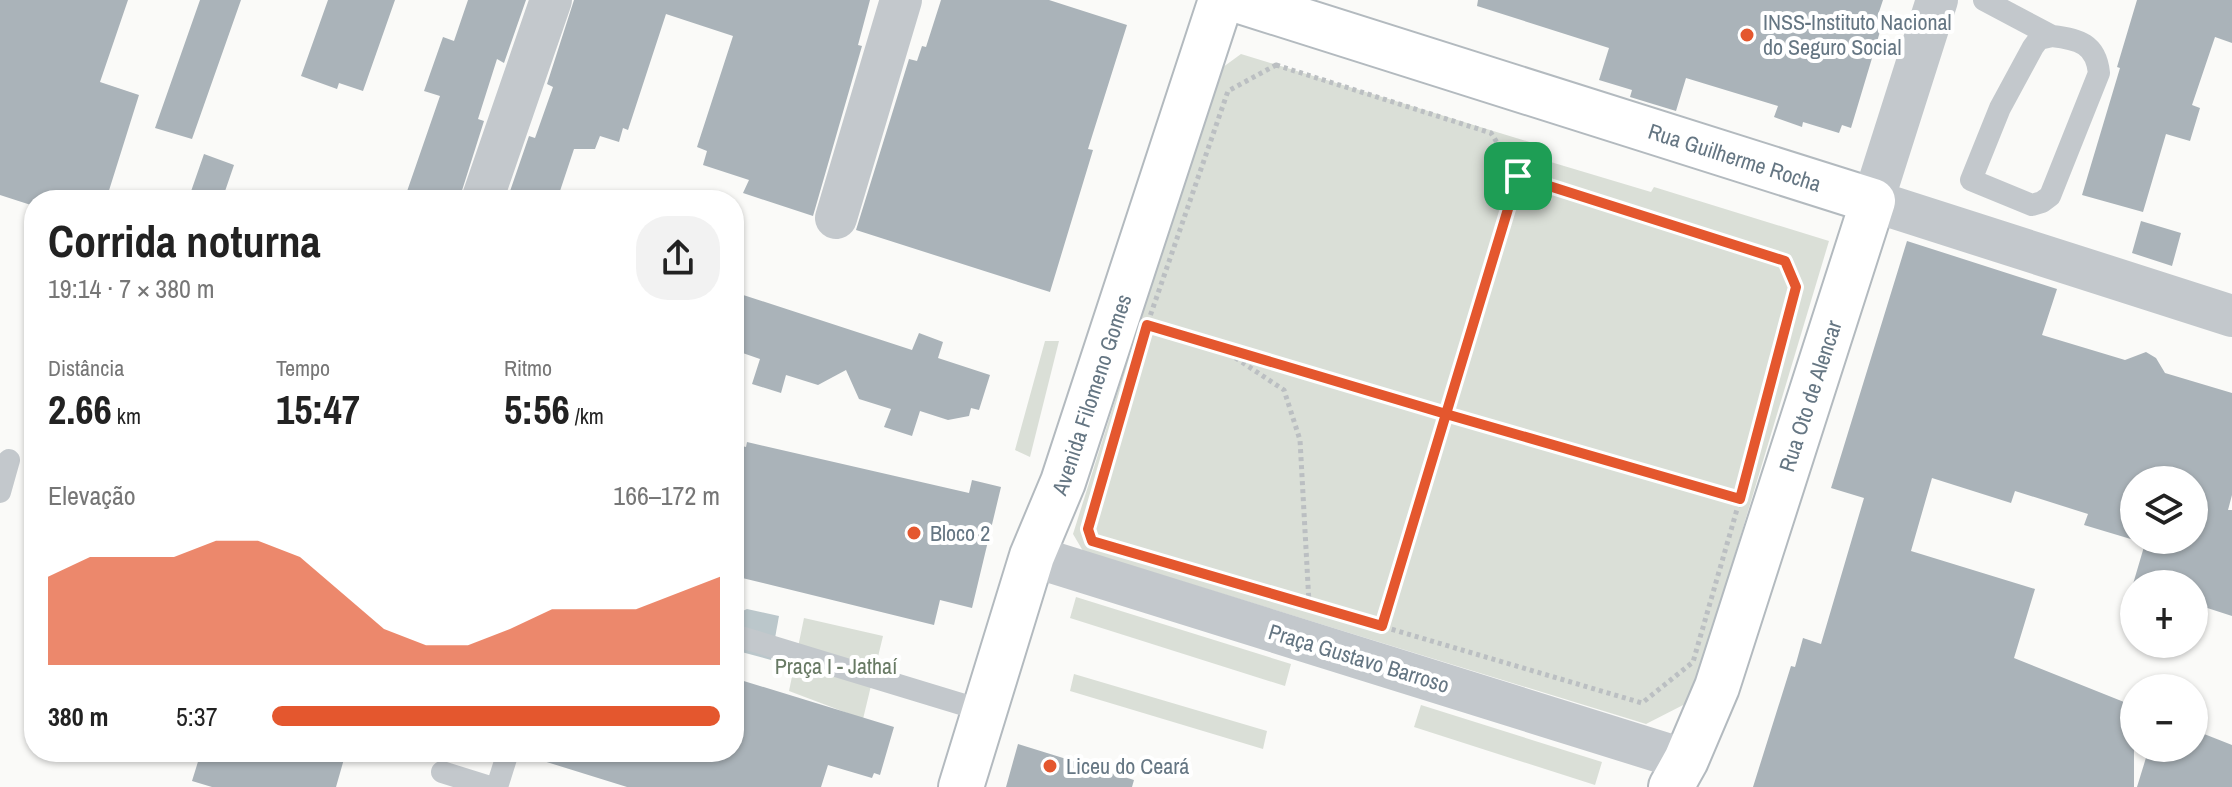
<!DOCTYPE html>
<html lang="pt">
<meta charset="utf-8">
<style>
body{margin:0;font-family:"Archivo Narrow",sans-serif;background:#f2f2f2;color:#222;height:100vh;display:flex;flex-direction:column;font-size:30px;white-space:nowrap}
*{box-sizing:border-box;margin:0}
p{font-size:26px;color:#767676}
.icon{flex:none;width:44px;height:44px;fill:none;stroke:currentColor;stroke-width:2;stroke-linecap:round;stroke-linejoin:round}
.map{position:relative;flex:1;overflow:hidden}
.drawer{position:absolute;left:24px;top:190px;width:720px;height:572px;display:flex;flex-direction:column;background:#fff;border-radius:32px;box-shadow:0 2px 6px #0004}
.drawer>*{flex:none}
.controls{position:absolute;left:2120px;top:466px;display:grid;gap:16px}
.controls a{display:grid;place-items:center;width:88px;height:88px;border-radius:50%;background:#fff;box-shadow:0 2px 6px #0004;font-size:40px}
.pin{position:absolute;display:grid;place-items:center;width:68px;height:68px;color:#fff;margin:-34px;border-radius:16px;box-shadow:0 4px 12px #0006}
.round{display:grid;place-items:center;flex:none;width:84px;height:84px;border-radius:32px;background:#f2f2f2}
.headline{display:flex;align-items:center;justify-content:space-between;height:136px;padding:0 24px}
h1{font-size:44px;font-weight:700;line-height:60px}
.stats{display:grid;grid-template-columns:repeat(3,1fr);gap:12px;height:136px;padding:8px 24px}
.stats div{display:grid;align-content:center}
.stats b{font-size:40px;font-weight:700}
.stats small{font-size:22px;font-weight:400}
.stats p{font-size:22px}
.chart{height:224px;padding:16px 24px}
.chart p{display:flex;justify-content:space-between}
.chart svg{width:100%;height:144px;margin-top:8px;fill:#e4572e;opacity:.7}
ul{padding:0 24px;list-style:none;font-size:26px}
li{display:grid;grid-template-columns:128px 96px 1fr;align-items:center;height:60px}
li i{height:20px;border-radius:10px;background:#e4572e}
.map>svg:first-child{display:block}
.green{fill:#dadfd7}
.water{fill:#bbc7cb}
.building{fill:#aab3b9}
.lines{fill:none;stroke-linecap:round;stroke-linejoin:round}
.secondary-casing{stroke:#b3babf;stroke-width:48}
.path{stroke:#bbbfc2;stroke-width:5;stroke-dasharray:4 4;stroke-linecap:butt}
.lane{stroke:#c3c8cc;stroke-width:22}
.street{stroke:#c3c8cc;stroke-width:42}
.secondary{stroke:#fff;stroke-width:44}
.route-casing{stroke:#fff;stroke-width:16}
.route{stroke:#e4572e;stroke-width:10}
.poi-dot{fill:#e4572e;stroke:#fff;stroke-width:3}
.labels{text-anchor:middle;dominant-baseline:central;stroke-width:8;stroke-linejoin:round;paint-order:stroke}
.poi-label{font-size:22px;fill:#657683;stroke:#fff;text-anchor:start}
.street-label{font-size:22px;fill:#657683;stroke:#fff}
.park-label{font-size:22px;fill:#687a64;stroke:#fff}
</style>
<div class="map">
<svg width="2232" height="787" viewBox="0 0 2232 787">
<rect width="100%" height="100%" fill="#fafaf8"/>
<path class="green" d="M1241,54L1536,144L1534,157L1651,192L1654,187L1829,241L1691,701L1646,724L1083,551L1073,534L1219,70Z
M1045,341H1059L1030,457L1015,450Z
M1076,597L1291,664L1285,686L1070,618Z
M804,618L883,636L863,719L789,691Z
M1074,674L1267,731L1263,749L1070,691Z
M1421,705L1602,762L1595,785L1414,727Z"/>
<path class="water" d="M747,609L779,616L771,660L734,650V615Z"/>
<path class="building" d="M0,0H128L100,82L139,95L106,200H34V206L0,195Z
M200,0H241L192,139L155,128Z
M328,0H395L363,91L339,83L337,89L301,76Z
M468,0H526L504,63L497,59L478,119L484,121L459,200H404L440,96L424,91L443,37L454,41Z
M574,0H870L858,45L862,46L813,216L743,193L749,180L703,165L707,151L697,147L733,36L666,14L628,130L623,128L619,142L600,136L595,149H574L557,200H507L529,136L535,138L553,87L547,84Z
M941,0H1049L1127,25L1088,149L1093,150L1050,292L856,230L909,59L917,61L922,46L926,47Z
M1478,0H1883L1879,12L1885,15L1851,128L1842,125L1839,133L1803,122L1802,127L1774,117L1778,106L1686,78L1676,111L1630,97L1632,90L1599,80L1609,48L1477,6Z
M2137,0H2232V43L2215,37L2192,105L2200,108L2190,141L2166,134L2143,212L2082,195L2120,68L2117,67Z
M204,154L234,165L222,200H188Z
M2141,221L2181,233L2172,266L2132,253Z
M1907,241L2057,289L2042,335L2125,360L2146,352L2156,358L2165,373L2232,393V495L2228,510H2232V616L2195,604L2198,595H2194V584H2133L2146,540H2194V480H2134V540L2084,525L2088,514L2015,491L2011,503L1932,478L1911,551L2035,589L2014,658L2134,706V787H1753L1791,666L1795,667L1803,638L1821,644L1864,498L1831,488Z
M734,292L912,350L919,333L943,342L938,358L990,375L979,410L971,408L969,416L948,420L920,411L912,436L884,427L891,409L859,399L846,370L818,385L786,375L781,393L752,384L760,359L734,350Z
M747,442L969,493L972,480L1001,487L972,608L940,600L934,625L734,576V463L738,445L746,447Z
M734,678L894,727L880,775L874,773L872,778L828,765L821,787H627L537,759L538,752H734Z
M2194,730L2232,745V787H2137L2149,748H2194Z
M1018,744L1134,780L1132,787H1006Z
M201,752H346L336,787H212L192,781Z"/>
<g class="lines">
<defs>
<g id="secondary">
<path id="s1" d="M1237,0L1873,201L1717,687L1686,760L1671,787"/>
<path id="s2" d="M961,787L1032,556L1063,482L1221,0"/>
</g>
</defs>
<use href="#secondary" class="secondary-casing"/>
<path class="path" d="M1276,65L1491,133L1518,176L1785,261L1796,287L1740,499L1693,662L1642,703L1092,541L1088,529L1147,325L1228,91Z
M1156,328L1737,498
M1222,349L1284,390L1300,440L1309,603
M1383,623L1518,176"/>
<path class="lane" d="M1984,0L2052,36
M2052,36C2079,39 2096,44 2099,73L2050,196L2042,202L2032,205L1971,180L2000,108L2033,47L2039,39Z
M0,492L9,460
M734,635L984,711
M442,772L490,787
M497,787L508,752"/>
<path class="street" d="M1937,0L1873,201L2232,316
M482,200L551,0
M836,218L901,0
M1032,556L1686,760"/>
<use href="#secondary" class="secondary"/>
</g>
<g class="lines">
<defs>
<path id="route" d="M1518,176L1446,414L1147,325L1088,529L1092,541L1382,626L1446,414L1740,499L1796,287L1785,261L1518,176"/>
</defs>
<use href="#route" class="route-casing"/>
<use href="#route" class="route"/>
</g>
<g class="poi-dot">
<circle cx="1747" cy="35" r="8"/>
<circle cx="914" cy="533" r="8"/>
<circle cx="1050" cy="766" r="8"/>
</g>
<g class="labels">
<g class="poi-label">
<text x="1763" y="22">INSS-Instituto Nacional<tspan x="1763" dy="25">do Seguro Social</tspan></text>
<text x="930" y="533">Bloco 2</text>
<text x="1066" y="766">Liceu do Ceará</text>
</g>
<g class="street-label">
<text stroke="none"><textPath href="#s1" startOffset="522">Rua Guilherme Rocha</textPath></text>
<text stroke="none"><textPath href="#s2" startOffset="414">Avenida Filomeno Gomes</textPath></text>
<text transform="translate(1810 396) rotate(-72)">Rua Oto de Alencar</text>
<text transform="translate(1359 658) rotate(17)">Praça Gustavo Barroso</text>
</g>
<g class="park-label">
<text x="836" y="666">Praça I - Jathaí</text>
</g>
</g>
</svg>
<div class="controls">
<a><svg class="icon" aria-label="layers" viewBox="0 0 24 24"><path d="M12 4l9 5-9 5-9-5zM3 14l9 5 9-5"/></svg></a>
<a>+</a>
<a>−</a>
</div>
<div class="pin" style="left:1518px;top:176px;background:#1e9e55"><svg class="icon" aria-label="arrive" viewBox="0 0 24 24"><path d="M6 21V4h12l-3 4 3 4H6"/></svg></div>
<section class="drawer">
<div class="headline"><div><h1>Corrida noturna</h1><p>19:14 · 7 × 380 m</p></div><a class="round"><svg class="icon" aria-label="share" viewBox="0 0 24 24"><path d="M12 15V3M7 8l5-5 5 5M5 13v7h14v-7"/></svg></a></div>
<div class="stats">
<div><p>Distância</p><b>2.66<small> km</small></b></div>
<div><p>Tempo</p><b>15:47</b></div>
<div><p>Ritmo</p><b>5:56<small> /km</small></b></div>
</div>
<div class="chart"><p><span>Elevação</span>166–172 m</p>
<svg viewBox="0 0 160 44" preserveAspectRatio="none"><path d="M0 44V17L10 11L20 11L30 11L40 6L50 6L60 11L70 22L80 33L90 38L100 38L110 33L120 27L130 27L140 27L150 22L160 17V44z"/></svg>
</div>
<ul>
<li><b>380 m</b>5:37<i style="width:100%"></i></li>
</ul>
</section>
</div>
